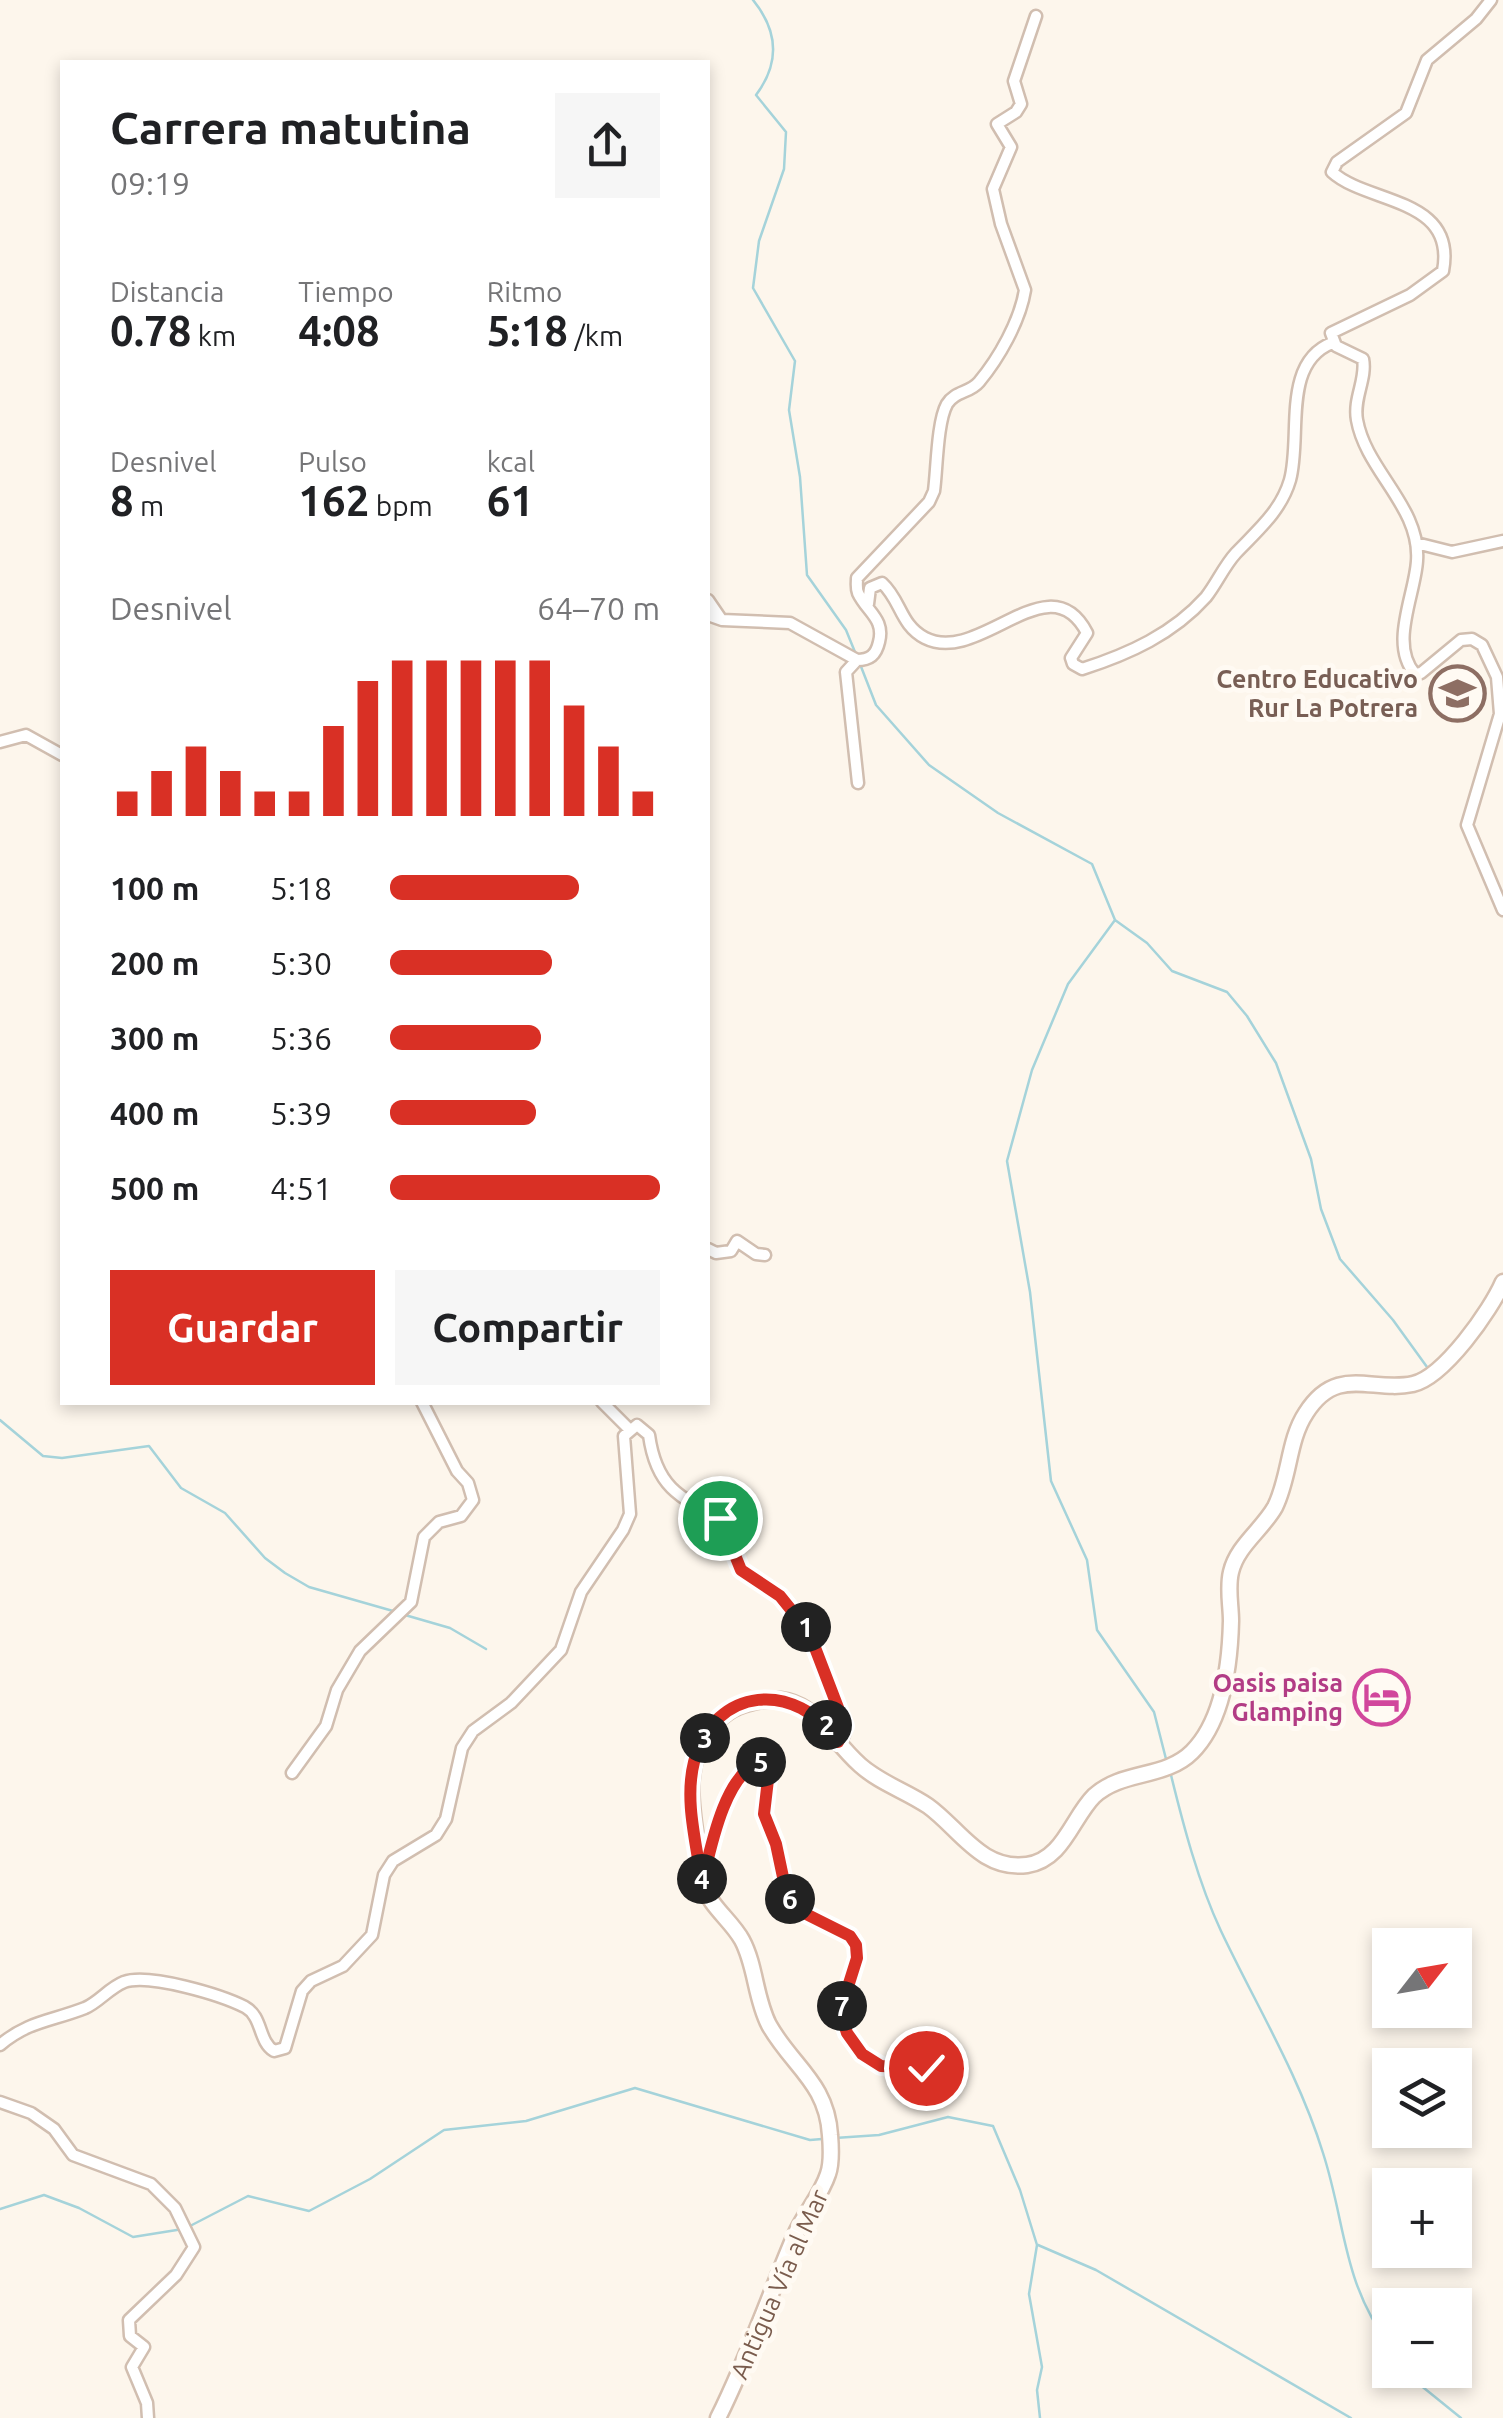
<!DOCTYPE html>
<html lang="es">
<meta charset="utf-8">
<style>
body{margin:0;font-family:Ubuntu,sans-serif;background:#f6f6f6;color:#202124;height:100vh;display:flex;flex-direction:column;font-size:38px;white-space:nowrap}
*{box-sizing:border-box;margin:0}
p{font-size:32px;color:#757577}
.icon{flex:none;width:55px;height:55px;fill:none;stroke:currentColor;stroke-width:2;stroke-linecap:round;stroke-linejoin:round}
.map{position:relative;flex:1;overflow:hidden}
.side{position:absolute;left:60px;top:60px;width:650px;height:1345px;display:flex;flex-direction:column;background:#fff;border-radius:0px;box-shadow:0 5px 15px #0003}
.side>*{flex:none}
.needle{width:65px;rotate:59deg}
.controls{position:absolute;left:1372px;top:1928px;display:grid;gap:20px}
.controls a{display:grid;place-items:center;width:100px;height:100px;border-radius:0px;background:#fff;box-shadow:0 5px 15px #0003;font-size:50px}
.pin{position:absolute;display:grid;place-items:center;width:85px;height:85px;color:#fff;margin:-42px;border:5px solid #fff;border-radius:50%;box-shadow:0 2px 10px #0007}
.km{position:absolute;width:50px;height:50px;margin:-25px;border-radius:50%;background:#222;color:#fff;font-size:28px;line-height:50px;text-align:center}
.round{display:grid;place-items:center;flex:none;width:105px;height:105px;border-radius:0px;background:#f6f6f6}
.overview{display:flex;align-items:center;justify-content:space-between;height:170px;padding:0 50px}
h1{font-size:45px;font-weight:600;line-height:75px}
.figures{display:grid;grid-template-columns:repeat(3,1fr);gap:15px;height:170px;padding:10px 50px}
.figures div{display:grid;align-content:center}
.figures b{font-size:42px;font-weight:600}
.figures small{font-size:28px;font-weight:400}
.figures p{font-size:28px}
.chart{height:280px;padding:20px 50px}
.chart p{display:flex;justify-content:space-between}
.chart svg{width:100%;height:180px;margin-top:10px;stroke:#d93025;stroke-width:6}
.primary-button{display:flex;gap:20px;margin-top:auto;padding:20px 50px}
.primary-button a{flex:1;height:115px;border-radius:0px;background:#d93025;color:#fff;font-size:40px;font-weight:600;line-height:115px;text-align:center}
.primary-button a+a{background:#f6f6f6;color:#202124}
ul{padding:0 50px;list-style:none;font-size:32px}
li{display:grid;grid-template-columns:160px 120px 1fr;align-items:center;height:75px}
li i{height:25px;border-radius:12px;background:#d93025}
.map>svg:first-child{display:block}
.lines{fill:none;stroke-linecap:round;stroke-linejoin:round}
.stream{stroke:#a5d3da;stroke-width:2.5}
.minor-casing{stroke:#d1beb0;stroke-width:15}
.secondary-casing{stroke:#d6c0b0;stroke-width:19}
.minor{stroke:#fff;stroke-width:10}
.secondary{stroke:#fff;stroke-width:14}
.route-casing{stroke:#fff;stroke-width:20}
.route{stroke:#d93025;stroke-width:12}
.labels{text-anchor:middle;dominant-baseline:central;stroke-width:10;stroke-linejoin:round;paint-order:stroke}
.education-label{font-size:25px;font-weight:bold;fill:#785e54;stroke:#fffaf3;text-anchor:end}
.hotel-label{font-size:25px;font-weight:bold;fill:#b23c85;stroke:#fffaf3;text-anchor:end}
.street-label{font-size:25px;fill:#7a5c4d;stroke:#fffaf3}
</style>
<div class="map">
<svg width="1503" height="2418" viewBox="0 0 1503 2418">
<rect width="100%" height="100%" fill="#fdf6ec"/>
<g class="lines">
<path class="stream" d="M753,0C779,32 780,63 756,95L786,132L784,169L759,241L753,288L795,361L789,410L800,477L807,575L846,630L857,657
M860,664L876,705L929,765L998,813L1092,864L1115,920L1147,943L1172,971L1227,992L1247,1016L1276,1063L1311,1159L1321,1209L1340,1259L1393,1320L1427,1367
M1115,920L1068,984L1032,1070L1007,1161L1030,1292L1051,1481L1087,1560L1097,1630L1154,1712L1166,1759
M0,1420L43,1456L62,1458L149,1446L181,1488L225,1513L265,1558L285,1573L309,1587L393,1611
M405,1615L450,1628L486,1649
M1170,1771C1183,1824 1198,1882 1221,1931C1256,2005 1299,2075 1323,2153C1346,2224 1342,2282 1390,2346
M835,2138L879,2135L948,2117L993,2126L1020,2190L1037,2245L1029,2294L1042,2367L1037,2390L1040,2418
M0,2209L44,2195L79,2208L133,2237L183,2229
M190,2226L248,2196L309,2211L370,2179L444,2130L526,2121L635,2088L810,2140L822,2139
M1038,2245L1096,2270L1351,2418
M1409,2370L1419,2384L1461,2418"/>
<defs>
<path id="minor" d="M1491,0L1476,19L1427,60L1406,113L1337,162L1332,172C1367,204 1457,197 1443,271L1410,295L1331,333L1336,346L1363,359C1367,379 1353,398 1357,420C1366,471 1421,507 1417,561C1415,595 1389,644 1415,674L1421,673L1461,640L1472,639L1482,645L1497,677L1500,714L1467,825L1503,910
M1416,543L1452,552L1503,541
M708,600L721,619
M868,604L870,588L882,583C901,600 900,625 925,638C980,666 1049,560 1087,633L1071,658L1073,664L1082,669C1129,654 1173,634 1206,597C1217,583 1224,566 1236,553C1257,531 1281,511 1290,480C1302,437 1281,363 1332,343
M708,615L722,620L790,623L857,660C870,660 876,655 879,642C885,619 867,612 858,593C856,588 857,583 857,578L929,502L934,491C937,469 937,422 947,404C955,391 970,393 979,382C999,358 1020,321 1025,290L1001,224L993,189L1011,147L997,124L1016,112L1021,104L1014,81L1036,16
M857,660L846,672L858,783
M0,742L26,735L62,755
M708,1249L716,1253L731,1251L737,1241L756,1254L765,1255
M602,1402L629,1429
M292,1773L326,1726L337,1690L360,1651L411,1602L424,1537L439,1522L461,1516L473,1500L468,1483L457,1471L422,1402
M704,1878C711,1847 726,1773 760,1762L769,1771L764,1814L776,1844L787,1897L800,1911L851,1937L856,1945L857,1958L840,2012L847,2033L862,2054L881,2067L927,2068
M0,2045C28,2021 52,2021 85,2008C99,2002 109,1988 124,1982C149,1973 221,1995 245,2007C263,2017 258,2041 274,2051L285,2048L302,1991L311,1981L343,1966L372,1935L384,1875L393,1861L436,1835L446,1819L462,1748L473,1731L511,1703L561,1650L581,1592L623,1530L630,1514L624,1436L637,1425L649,1435C656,1486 678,1497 720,1518L741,1571L780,1596L809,1632L842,1715L844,1735L838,1742
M0,2102L31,2113L54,2129L73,2155L151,2184L175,2208L194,2247L176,2275L129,2320L130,2336L144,2347L132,2367L147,2403L148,2418"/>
<path id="secondary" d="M718,2418C748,2358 769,2296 795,2235C804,2214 821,2196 828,2174C832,2163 831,2147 830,2135C827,2083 792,2066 769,2025C755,1998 756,1966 742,1940C731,1920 710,1907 703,1884C699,1872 699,1857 697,1844C691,1804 684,1765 709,1730C720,1716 732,1707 749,1703C810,1686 823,1732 860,1765C880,1783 906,1791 928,1806C959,1828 981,1871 1027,1865C1063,1860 1072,1818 1094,1796C1122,1770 1165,1779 1192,1752C1223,1721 1230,1663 1231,1621C1231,1605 1227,1588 1231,1572C1237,1546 1262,1530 1275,1507C1290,1477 1288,1440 1306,1413C1337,1364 1372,1393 1413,1384C1444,1377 1491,1310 1503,1282"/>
</defs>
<use href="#minor" class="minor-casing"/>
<use href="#secondary" class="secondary-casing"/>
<use href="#minor" class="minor"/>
<use href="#secondary" class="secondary"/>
</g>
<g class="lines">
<defs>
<path id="route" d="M720,1518L741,1570L780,1596L809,1632L845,1726L838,1742C797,1680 714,1685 694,1762C684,1801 697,1845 702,1884C710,1851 724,1774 760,1762L769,1771L764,1814L776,1844L787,1896L800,1911L850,1936L856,1945L857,1958L840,2012L847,2033L862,2054L881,2066L926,2068"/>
</defs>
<use href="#route" class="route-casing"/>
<use href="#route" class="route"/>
</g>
<defs>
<symbol id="school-ring" viewBox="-11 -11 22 22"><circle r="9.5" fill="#fffaf3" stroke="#8d6e63" stroke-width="1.5"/><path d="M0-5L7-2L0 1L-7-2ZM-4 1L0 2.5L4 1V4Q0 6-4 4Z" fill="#8d6e63"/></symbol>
<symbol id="hotel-ring" viewBox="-11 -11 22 22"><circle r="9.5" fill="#fffaf3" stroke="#d1479c" stroke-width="1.5"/><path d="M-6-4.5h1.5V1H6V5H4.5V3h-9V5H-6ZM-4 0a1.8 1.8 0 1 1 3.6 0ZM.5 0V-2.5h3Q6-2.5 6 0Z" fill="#d1479c"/></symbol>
</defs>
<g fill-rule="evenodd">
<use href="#school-ring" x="1426" y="662" width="63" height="63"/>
<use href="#hotel-ring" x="1350" y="1666" width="63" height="63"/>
</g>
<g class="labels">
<g class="education-label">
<text x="1418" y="679">Centro Educativo<tspan x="1418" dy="29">Rur La Potrera</tspan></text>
</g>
<g class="hotel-label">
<text x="1343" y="1683">Oasis paisa<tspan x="1343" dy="29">Glamping</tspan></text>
</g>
<g class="street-label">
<text transform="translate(779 2284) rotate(-66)">Antigua Vía al Mar</text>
</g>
</g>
</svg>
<div class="controls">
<a><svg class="needle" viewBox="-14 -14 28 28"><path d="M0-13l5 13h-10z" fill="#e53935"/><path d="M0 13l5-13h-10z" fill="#757577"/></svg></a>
<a><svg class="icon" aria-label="layers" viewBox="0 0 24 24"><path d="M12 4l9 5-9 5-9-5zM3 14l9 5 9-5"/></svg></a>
<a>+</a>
<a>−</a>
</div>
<div class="pin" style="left:720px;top:1518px;background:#1e9e55"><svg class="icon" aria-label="arrive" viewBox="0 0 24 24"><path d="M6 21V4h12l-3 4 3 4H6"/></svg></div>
<div class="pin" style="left:926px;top:2068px;background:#d93025"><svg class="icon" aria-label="check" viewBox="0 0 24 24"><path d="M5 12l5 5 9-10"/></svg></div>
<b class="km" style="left:806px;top:1627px">1</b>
<b class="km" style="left:827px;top:1725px">2</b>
<b class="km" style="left:705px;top:1738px">3</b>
<b class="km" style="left:702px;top:1879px">4</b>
<b class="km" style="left:761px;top:1762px">5</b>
<b class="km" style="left:790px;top:1899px">6</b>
<b class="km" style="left:842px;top:2006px">7</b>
<section class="side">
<div class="overview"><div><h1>Carrera matutina</h1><p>09:19</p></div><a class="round"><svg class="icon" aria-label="share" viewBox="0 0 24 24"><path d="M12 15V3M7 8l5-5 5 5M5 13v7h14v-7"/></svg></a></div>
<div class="figures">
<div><p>Distancia</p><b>0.78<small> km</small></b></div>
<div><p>Tiempo</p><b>4:08</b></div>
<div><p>Ritmo</p><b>5:18<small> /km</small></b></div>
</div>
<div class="figures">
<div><p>Desnivel</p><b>8<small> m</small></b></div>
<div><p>Pulso</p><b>162<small> bpm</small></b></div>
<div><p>kcal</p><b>61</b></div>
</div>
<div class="chart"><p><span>Desnivel</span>64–70 m</p>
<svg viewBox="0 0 160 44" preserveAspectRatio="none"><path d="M5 44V38M15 44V33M25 44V27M35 44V33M45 44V38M55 44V38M65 44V22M75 44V11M85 44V6M95 44V6M105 44V6M115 44V6M125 44V6M135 44V17M145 44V27M155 44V38"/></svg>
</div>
<ul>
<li><b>100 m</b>5:18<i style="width:70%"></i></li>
<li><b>200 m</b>5:30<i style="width:60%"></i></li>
<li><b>300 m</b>5:36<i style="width:56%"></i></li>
<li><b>400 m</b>5:39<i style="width:54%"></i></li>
<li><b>500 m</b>4:51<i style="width:100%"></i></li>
</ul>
<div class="primary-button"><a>Guardar</a><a>Compartir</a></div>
</section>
</div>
